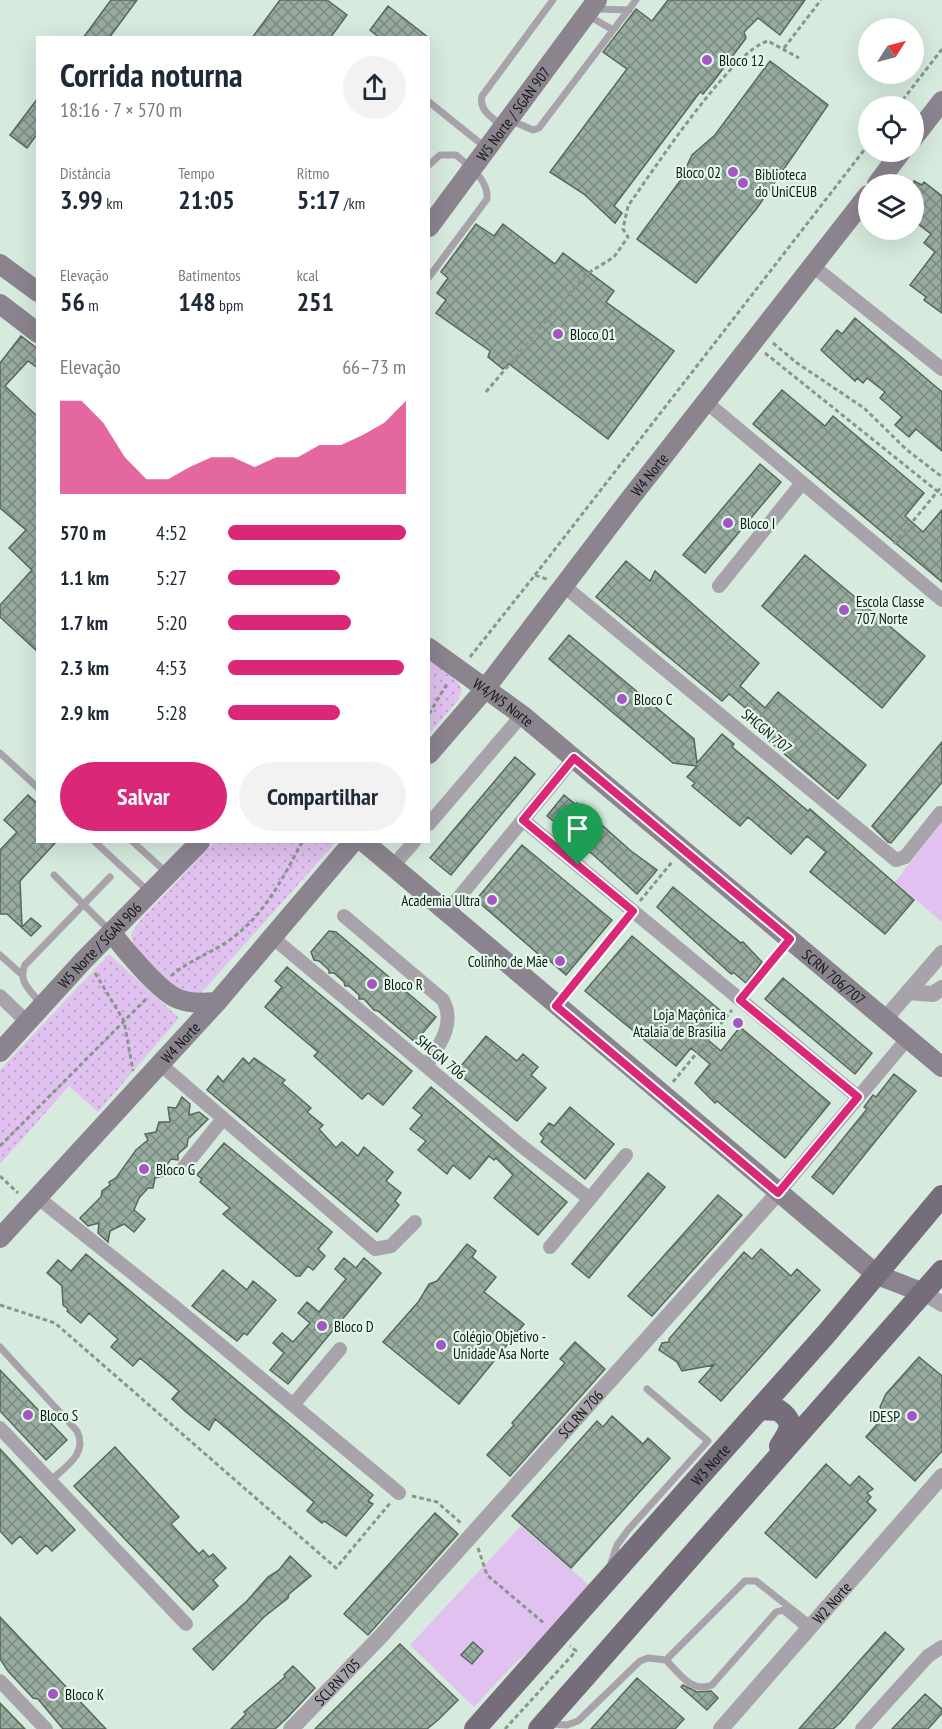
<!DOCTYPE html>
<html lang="pt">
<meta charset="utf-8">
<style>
body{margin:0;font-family:"PT Sans Narrow",sans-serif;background:#f2f2f3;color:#1f2937;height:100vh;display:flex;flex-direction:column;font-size:22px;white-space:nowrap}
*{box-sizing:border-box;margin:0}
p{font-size:20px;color:#747a83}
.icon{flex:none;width:33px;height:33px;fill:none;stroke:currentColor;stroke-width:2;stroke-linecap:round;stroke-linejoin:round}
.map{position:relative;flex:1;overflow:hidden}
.sheet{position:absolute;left:36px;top:36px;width:394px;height:807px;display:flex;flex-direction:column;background:#fff;border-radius:0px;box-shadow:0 6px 24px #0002}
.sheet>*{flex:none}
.needle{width:39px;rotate:54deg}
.fabs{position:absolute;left:858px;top:18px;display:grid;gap:12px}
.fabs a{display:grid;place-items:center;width:66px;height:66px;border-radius:50%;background:#fff;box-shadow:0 6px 24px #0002;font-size:30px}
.pin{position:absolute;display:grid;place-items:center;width:51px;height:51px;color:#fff;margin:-62px -26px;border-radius:50% 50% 50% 0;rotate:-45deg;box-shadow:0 0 6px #0007}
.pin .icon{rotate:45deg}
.round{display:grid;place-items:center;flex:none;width:63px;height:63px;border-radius:32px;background:#f2f2f3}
.headline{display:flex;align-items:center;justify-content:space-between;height:102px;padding:0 24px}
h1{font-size:33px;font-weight:600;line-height:45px}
.stats{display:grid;grid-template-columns:repeat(3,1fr);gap:9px;height:102px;padding:6px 24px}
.stats div{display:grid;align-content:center}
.stats b{font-size:26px;font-weight:600}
.stats small{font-size:16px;font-weight:400}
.stats p{font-size:16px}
.chart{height:168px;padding:12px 24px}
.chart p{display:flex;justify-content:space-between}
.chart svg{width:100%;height:108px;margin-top:6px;fill:#db2777;opacity:.7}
.cta{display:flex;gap:12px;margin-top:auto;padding:12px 24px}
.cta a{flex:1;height:69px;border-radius:36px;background:#db2777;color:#fff;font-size:24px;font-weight:600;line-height:69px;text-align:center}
.cta a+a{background:#f2f2f3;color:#1f2937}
ul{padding:0 24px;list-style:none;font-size:20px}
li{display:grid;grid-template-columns:96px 72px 1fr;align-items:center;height:45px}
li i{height:15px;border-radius:8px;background:#db2777}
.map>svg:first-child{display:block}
.grass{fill:url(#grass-dots)}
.green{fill:#e0c1ef}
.building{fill:url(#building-cross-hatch);stroke:#57685d;stroke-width:1.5}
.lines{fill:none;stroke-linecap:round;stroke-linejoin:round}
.path{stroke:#88978e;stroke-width:3;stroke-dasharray:4.5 3;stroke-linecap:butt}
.service{stroke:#a8a3ab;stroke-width:7}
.minor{stroke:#a8a3ab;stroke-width:14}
.tertiary{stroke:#a8a3ab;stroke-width:16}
.secondary{stroke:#8b848f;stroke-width:20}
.primary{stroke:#766d7a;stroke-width:22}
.route-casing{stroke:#fff;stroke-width:12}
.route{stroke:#db2777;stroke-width:8}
.poi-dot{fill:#a455c6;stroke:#e3f7ea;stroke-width:2}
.labels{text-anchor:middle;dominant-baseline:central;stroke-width:4.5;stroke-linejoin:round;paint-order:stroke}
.poi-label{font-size:15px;fill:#121915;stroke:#e3f7ea;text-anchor:start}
.street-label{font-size:15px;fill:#121915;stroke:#e3f7ea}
</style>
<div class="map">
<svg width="942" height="1729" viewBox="0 0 942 1729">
<defs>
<pattern id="grass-dots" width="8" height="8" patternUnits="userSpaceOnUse" patternTransform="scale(1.5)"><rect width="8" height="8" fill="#e0c1ef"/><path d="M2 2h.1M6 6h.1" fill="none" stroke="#bfa5cc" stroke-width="1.8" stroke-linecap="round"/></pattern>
<pattern id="building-cross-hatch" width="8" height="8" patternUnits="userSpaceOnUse" patternTransform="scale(1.5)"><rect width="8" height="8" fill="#98ab9f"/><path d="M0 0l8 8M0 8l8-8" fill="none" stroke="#7b8a80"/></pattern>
</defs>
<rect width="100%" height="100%" fill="#d6eadd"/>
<path class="grass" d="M429,659L457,681L462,690L458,700L429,734Z
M214,842H336L201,993L188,995L178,989L135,950L131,935L138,923Z
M109,954L179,1018L98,1112L69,1086L0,1164V1070Z"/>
<path class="green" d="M942,822V922L895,882Z
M521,1526L590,1586L540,1642L515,1663L474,1707L410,1645Z"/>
<path class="building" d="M111,0H137L109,38H83Z
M280,0H327L347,15L330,38H252Z
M668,0H805L780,35L758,18L744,32L746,38L713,82L703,94L700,92L614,206L622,213L615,223L584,194L550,172L627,69L603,52L636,9L652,21Z
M388,6L429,38H380L370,30Z
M770,61L828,105L757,208L696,283L637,239L680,181L692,155L715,135Z
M38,98V133L27,148L10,135Z
M914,181L922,185L924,182L942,196V313L924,300L926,297L910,285L935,252L924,243L931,234L914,221Z
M476,224L494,236L503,224L555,264L563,253L614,291L606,302L674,351L608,439L509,364L503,369L488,357L490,351L436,313L446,300L437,293L448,278L441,272Z
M855,318L942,392V451L916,429L909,437L895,425L902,417L880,398L885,392L867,378L863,383L857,378L855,381L821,350L837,330L842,334Z
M21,336L38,349V368L28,361L5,386L38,417V652L0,617V605L32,570L9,548L26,530L0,508V363Z
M782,390L825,426L833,416L924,493L905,516L923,532L942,510V582L753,424Z
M760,464L781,482L705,573L683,555Z
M805,555L925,656L882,708L762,606Z
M626,561L650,581L655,571L759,663L740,686L765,708L778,692L866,765L838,799L750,725L757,718L729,694L722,701L596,597Z
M569,635L694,739L697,763L722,734L734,744L732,747L808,811L810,809L914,900L885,934L810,872L826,852L807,836L791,854L748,817L740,826L692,786L695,783L687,777L697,766L673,763L549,659Z
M942,742V782L891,843L888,842L872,826Z
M515,757L535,774L451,875L430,858Z
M28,795L38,804V842H56L20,881L22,927L31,918L41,926L31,936L7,914H0V850L17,832L4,820Z
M564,795L575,804L577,803L631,851L657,870L637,894L580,843L556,827L558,825L547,816Z
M522,845L612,920L566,975L544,956L542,957L476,900Z
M673,887L741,943L743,942L762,962L746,983L734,973L731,974L657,907Z
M329,931L336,932L436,1017L415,1042L378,1011L374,1010L364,999H359V995L349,986H345L344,982L334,973H329V970L319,961L314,960L311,952Z
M632,936L721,1011L702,1035L721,1051L740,1027L830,1103L785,1158L717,1101L715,1103L695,1083L710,1064L691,1048L676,1066L585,991Z
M287,967L412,1071L383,1105L368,1093L362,1099L314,1056L318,1052L265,1007L282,987L275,981Z
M783,978L872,1053L855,1074L765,999Z
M486,1036L517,1061L523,1054L538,1067L531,1075L546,1088L517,1121L456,1072Z
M243,1058L249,1064L254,1058L285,1080L282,1083L311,1108L307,1112L323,1125L319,1129L336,1148L342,1142L358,1156L364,1147L393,1172L386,1181L401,1193L395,1201L399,1205L377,1232L207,1090L218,1076L223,1082Z
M894,1074L916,1091L833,1194L812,1177L867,1109L864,1107L873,1095L876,1097Z
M431,1087L567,1202L538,1235L494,1198L513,1175L496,1158L494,1160L489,1156L470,1179L453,1165L447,1174L418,1150L426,1141L410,1129L422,1115L413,1108Z
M182,1097L190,1104L189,1115L199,1112L208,1119L188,1139L187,1146L178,1154V1160L171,1159L163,1170L164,1176L155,1178L153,1188H148L139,1198L134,1210L145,1219L134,1232L124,1224L110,1231L108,1242L98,1233L99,1223L88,1226L80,1218L101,1197L102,1191L110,1185L109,1182L116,1178L136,1150L148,1140L145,1134L156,1132L159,1122H170L168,1107L176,1108Z
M570,1107L614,1144L585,1179L541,1142L544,1138L540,1134L549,1123L554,1126Z
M224,1143L332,1232L318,1249L325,1256L313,1270L308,1266L300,1276H296L223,1214L230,1208L200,1182L202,1179L197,1175Z
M648,1173L665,1187L589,1278L572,1264Z
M718,1195L742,1215L652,1316L628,1296Z
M467,1244L476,1251L472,1257L496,1277L484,1292L524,1324L459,1404L383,1342L419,1301L429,1284L437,1281Z
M761,1249L791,1276L797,1269L820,1290L721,1401L699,1382L714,1365L682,1371L677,1362L659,1350L662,1343L669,1342V1339L744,1252L752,1259Z
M86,1254L373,1495L368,1501L373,1504L346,1536L324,1521L322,1523L307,1511L314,1502L215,1419L209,1430L186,1412L172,1399L179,1391L140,1358L133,1366L111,1347L118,1339L89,1313L81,1323L67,1311L68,1309L63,1305L62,1286L47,1273L58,1260L71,1271Z
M344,1258L356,1268L364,1258L381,1273L288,1384L270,1370L284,1353L273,1343L282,1333L293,1342L310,1323L298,1313L307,1302L319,1312L346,1279L335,1269Z
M223,1270L247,1290L253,1281L276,1300L247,1335L244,1333L237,1341L192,1306Z
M575,1342L605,1369L510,1476L487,1455L514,1425L512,1423L565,1363L560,1359Z
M919,1357L942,1376V1451L915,1481L866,1437L885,1415L880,1407L886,1394Z
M0,1370L67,1440L46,1460L0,1411Z
M612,1416L643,1444L648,1438L670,1458L571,1568L512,1516L597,1421L603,1427Z
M115,1447L179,1517L171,1524L199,1554L203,1550L209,1557L213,1554L226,1568L213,1580L218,1586L193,1610L74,1486Z
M0,1449L75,1530L52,1551L46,1545L37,1554L20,1536L12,1544L0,1531Z
M826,1464L850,1486L859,1476L873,1489L867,1493L871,1497L867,1502L876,1510L816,1578L765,1533Z
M435,1513L458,1534L368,1635L344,1614Z
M290,1556L311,1576L289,1594L288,1598L264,1617L213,1670L193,1649L247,1601L268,1577L279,1570Z
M0,1617L106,1729H63L38,1699L33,1698L8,1671L0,1659Z
M885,1632L904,1649L840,1723L833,1729H799Z
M473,1642L483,1651L472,1664L461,1655Z
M400,1644L458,1700L438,1720L427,1729H315Z
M293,1666L315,1688L287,1718L275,1729H231L246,1714L244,1712L285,1677L284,1675Z
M637,1678L684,1719L675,1729H591Z
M683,1685L697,1692L711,1691L718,1698L707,1710L681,1687Z
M925,1694L942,1709V1713L928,1729H892Z
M0,1703L25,1729H0Z"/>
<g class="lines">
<path class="path" d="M784,48L821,0
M898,106L942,49
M773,343L797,363L864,408L907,450L942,477
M765,353L942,495
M486,392L585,275L614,257L628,237L623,229L628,206C652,172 732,50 768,41L799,58
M894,544L942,486
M535,575L868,145
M470,657L535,575L549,580
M429,714L448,682
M640,901L672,862
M95,973L124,1021L133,1071
M171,976C189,960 212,953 231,939C265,914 283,878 302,842
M749,989L779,952
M567,993L625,921
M673,1082L732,1010
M0,1146L148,997
M0,1176L18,1193
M0,1305L55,1323L336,1568L391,1502
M412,1496L437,1502L462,1524
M478,1548L487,1575L545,1624
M505,1729L576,1651L570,1646"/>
<path class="service" d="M596,9L629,10
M589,16L613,30
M429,102L485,147
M510,120L533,130L539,128L636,0
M501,125C491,117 479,110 482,96L553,0
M429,165L440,155H456C469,166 489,180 487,199L429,277
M0,753L38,788
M95,842L148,891
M133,842L167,873
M54,875L109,930
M0,955L20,973
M41,1004C31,991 17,981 25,965L110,877
M0,1347L77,1431C88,1454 66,1466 50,1481
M611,1563L617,1545L628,1530L708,1441L647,1389
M666,1660C679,1673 692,1694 712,1685L776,1612L783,1610L807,1630
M549,1724L567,1725L578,1721L640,1661L648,1658L666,1660L745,1581H756L812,1625"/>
<path class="minor" d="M814,267L942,369
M706,402L942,600
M564,586L896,860L905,857L940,813
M719,586L802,483
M523,820L858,1097
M429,824L522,715
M392,867L414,842
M446,913L574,758
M344,916L443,1000C456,1024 439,1046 426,1066
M272,937L519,1144L590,1199
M0,996L27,1022
M160,1064L375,1249L391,1246L415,1222
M184,1167L222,1120
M778,1193L908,1038
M37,1197L175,1307L399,1493
M550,1247L626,1155
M293,1405L340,1349
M0,1428L186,1624
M0,1681L46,1729
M862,1729L928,1656L942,1647"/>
<g class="tertiary">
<path d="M908,992L933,994L942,988"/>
<path d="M885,1019L942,953"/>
<path d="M924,1293L942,1304"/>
<path id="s1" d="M291,1729L382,1635L778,1193"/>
<path id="s2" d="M721,1729L942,1476"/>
</g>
<g class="secondary">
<path d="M914,137L942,101"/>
<path d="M877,184L901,152"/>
<path id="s3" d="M429,227L597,0"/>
<path d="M0,264L38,292"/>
<path d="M0,304L38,333"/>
<path id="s4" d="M429,648L522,715L942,1067"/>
<path id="s5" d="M429,754L485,689L629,500L868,195"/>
<path d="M364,842L877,1275L924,1293"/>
<path d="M111,932C124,949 156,987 174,997C188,1004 202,1003 217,1002"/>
<path id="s6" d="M0,1052L83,961L200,842"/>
<path id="s7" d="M0,1238L217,1002L353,842"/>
</g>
<g class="primary">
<path d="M760,1409L778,1410C796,1422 790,1431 780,1446"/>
<path id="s8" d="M475,1729L827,1333L942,1196"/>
<path d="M539,1729L942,1271"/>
</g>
</g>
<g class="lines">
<defs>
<path id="route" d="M574,758L790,939L740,1000L858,1097L778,1193L556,1006L633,911L523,820Z"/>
</defs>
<use href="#route" class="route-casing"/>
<use href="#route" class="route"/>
</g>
<g class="poi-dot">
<circle cx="707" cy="60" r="6"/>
<circle cx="733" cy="172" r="6"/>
<circle cx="743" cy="183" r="6"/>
<circle cx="558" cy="334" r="6"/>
<circle cx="728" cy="523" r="6"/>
<circle cx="844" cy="610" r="6"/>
<circle cx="622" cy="699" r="6"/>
<circle cx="492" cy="900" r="6"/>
<circle cx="560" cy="961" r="6"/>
<circle cx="372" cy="984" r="6"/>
<circle cx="738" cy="1023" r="6"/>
<circle cx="144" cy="1169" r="6"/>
<circle cx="322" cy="1326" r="6"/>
<circle cx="441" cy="1345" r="6"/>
<circle cx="28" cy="1415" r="6"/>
<circle cx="912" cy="1416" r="6"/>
<circle cx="53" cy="1694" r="6"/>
</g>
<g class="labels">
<g class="poi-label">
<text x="719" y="60">Bloco 12</text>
<text x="721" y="172" text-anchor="end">Bloco 02</text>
<text x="755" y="174">Biblioteca<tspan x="755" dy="17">do UniCEUB</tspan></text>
<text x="570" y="334">Bloco 01</text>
<text x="740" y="523">Bloco I</text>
<text x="856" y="601">Escola Classe<tspan x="856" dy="17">707 Norte</tspan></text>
<text x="634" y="699">Bloco C</text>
<text x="480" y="900" text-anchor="end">Academia Ultra</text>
<text x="548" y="961" text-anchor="end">Colinho de Mãe</text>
<text x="384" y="984">Bloco R</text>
<text x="726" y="1014" text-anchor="end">Loja Maçônica<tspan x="726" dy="17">Atalaia de Brasilia</tspan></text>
<text x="156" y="1169">Bloco G</text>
<text x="334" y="1326">Bloco D</text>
<text x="453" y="1336">Colégio Objetivo -<tspan x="453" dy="17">Unidade Asa Norte</tspan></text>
<text x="40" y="1415">Bloco S</text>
<text x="900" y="1416" text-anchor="end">IDESP</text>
<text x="65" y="1694">Bloco K</text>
</g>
<g class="street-label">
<text stroke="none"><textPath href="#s3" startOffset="141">W5 Norte / SGAN 907</textPath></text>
<text stroke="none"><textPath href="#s5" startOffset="356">W4 Norte</textPath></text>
<text stroke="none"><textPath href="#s4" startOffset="92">W4/W5 Norte</textPath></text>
<text transform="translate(767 731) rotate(40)">SHCGN 707</text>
<text stroke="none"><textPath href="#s6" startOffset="146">W5 Norte / SGAN 906</textPath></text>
<text stroke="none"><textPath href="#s4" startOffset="522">SCRN 706/707</textPath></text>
<text stroke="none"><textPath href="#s7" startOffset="266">W4 Norte</textPath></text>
<text transform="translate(441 1057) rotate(40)">SHCGN 706</text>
<text stroke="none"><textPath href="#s1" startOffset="428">SCLRN 706</textPath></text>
<text stroke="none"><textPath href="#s8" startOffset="354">W3 Norte</textPath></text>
<text stroke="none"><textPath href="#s2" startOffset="168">W2 Norte</textPath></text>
<text stroke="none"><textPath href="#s1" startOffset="66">SCLRN 705</textPath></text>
</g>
</g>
</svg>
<div class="fabs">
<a><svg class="needle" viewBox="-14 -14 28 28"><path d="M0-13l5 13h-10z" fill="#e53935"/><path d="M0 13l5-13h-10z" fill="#747a83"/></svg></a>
<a><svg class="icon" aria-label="locate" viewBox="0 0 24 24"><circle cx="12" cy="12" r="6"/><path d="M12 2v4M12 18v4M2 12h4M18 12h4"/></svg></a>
<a><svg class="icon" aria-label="layers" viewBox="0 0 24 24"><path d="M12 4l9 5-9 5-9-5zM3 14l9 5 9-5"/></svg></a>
</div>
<div class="pin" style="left:578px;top:865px;background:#1e9e55"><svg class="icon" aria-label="arrive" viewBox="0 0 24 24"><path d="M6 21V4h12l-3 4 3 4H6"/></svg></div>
<section class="sheet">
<div class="headline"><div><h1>Corrida noturna</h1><p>18:16 · 7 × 570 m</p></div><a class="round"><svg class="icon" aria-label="share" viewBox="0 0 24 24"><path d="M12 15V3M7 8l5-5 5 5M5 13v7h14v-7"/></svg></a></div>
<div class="stats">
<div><p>Distância</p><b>3.99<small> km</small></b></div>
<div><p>Tempo</p><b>21:05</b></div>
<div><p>Ritmo</p><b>5:17<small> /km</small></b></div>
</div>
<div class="stats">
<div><p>Elevação</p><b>56<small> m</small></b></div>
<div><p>Batimentos</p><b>148<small> bpm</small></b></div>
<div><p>kcal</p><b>251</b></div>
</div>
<div class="chart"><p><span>Elevação</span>66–73 m</p>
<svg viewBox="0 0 160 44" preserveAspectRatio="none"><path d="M0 44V6L10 6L20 15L30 29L40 38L50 38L60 33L70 29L80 29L90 33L100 29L110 29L120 24L130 24L140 20L150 15L160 6V44z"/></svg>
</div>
<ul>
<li><b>570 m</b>4:52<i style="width:100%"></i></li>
<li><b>1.1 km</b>5:27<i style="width:63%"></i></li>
<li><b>1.7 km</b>5:20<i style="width:69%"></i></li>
<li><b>2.3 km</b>4:53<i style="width:99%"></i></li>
<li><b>2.9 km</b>5:28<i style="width:63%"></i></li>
</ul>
<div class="cta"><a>Salvar</a><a>Compartilhar</a></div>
</section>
</div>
